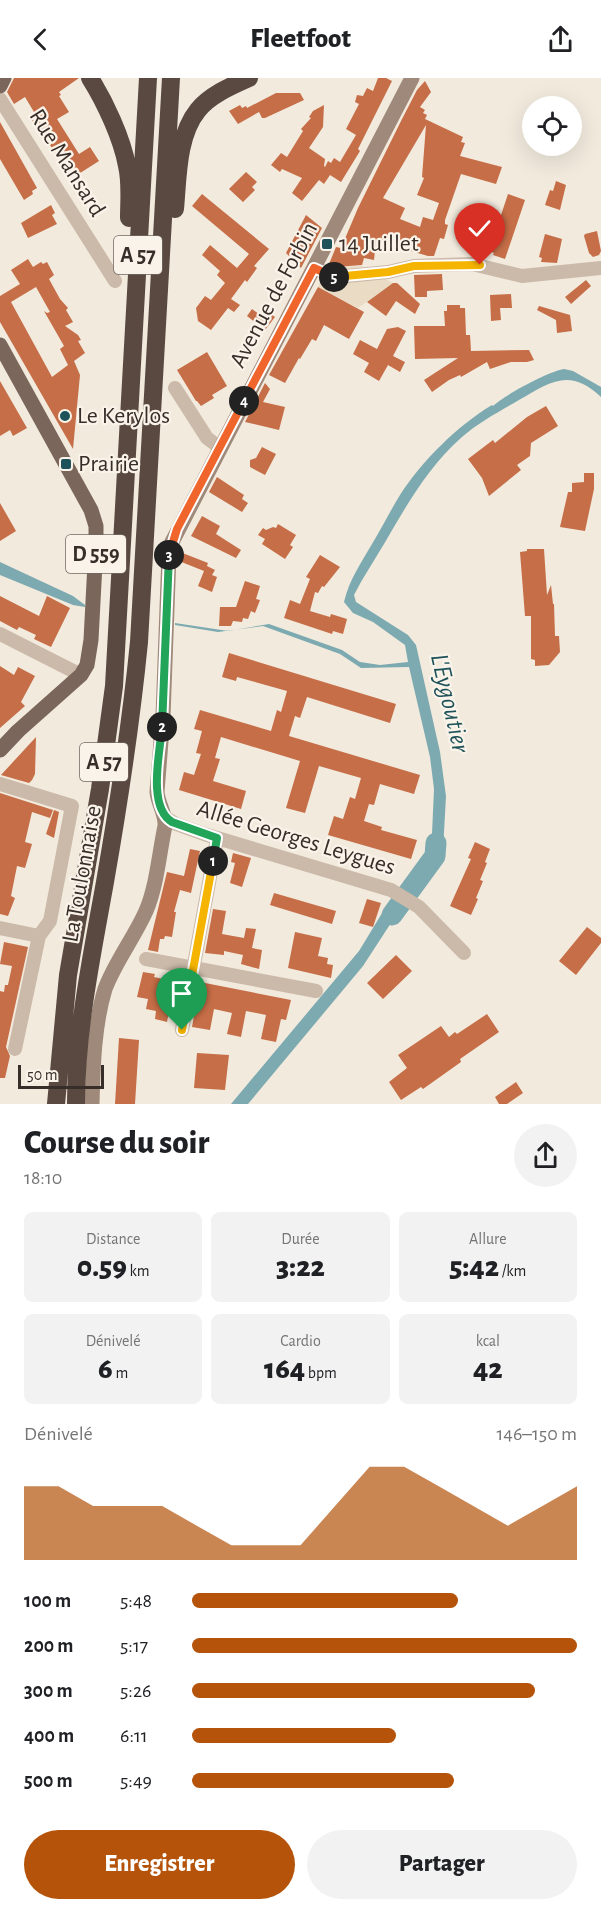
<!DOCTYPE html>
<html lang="fr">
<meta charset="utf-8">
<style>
body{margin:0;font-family:"Alegreya Sans",sans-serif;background:#f2f2f2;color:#202124;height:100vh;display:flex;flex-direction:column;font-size:22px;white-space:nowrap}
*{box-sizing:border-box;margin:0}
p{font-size:20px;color:#757577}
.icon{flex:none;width:33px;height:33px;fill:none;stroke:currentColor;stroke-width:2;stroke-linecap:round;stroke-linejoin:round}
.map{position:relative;height:1026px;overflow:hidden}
.details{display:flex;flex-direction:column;background:#fff;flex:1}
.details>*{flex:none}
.tools{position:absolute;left:522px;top:18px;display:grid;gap:12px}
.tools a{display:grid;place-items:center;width:60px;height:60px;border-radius:50%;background:#fff;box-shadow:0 6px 24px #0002;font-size:30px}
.scale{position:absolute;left:18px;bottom:15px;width:86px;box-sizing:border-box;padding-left:6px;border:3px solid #382e29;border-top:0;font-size:16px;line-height:21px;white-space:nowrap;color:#382e29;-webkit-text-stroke:4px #faf3e9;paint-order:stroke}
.pin{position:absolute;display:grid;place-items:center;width:51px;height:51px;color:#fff;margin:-62px -26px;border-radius:50% 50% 50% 0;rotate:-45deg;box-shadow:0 0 6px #0007}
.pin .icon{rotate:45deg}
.km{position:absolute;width:30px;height:30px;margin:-15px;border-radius:50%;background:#222;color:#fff;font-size:16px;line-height:30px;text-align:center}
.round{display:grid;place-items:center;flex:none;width:63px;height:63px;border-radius:32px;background:#f2f2f2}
.head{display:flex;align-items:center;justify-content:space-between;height:102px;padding:0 24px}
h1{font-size:33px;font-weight:800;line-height:45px}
.figures{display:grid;grid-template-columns:repeat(3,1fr);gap:9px;height:102px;padding:6px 24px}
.figures div{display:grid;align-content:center;border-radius:9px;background:#f2f2f2;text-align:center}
.figures b{font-size:30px;font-weight:800}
.figures small{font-size:16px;font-weight:400}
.figures p{font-size:16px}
.chart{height:168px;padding:12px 24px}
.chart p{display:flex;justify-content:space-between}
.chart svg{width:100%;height:108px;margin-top:6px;fill:#b45309;opacity:.7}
.action{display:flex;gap:12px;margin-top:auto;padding:12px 24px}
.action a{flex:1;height:69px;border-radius:36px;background:#b45309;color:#fff;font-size:24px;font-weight:800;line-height:69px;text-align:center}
.action a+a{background:#f2f2f2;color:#202124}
ul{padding:0 24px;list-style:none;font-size:20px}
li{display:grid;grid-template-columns:96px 72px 1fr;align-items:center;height:45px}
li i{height:15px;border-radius:8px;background:#b45309}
header{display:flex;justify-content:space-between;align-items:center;height:78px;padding:0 24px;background:#fff;font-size:27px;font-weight:800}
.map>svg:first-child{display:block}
.plaza{fill:#eadcc4}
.water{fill:#7caab0}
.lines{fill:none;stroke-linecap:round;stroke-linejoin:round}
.river{stroke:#7caab0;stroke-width:21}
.building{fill:#c66e47;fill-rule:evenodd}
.street{stroke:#cbbaa9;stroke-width:14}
.secondary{stroke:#9f897a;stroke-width:15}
.primary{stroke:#7a665a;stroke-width:15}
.highway{stroke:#594940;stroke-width:18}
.split-1-casing{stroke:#fff;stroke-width:12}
.split-2-casing{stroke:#fff;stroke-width:12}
.split-3-casing{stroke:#fff;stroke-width:12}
.split-4-casing{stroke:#fff;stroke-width:12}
.split-5-casing{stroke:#fff;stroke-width:12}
.split-6-casing{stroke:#fff;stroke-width:12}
.split-1{stroke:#f5b400;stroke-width:8}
.split-2{stroke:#22a559;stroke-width:8}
.split-3{stroke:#22a559;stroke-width:8}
.split-4{stroke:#f0652b;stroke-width:8}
.split-5{stroke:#f0652b;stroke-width:8}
.split-6{stroke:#f5b400;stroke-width:8}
.poi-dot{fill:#1e525a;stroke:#faf3e9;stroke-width:2}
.labels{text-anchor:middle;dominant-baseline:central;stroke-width:4.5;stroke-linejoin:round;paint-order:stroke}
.shield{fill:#faf3e9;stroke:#726963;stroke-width:1.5}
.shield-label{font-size:22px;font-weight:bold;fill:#382e29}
.street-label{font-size:24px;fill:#382e29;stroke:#faf3e9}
.poi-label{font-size:24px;fill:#382e29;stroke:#faf3e9;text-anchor:start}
.water-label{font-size:26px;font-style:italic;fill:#1e525a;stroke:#faf3e9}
</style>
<header><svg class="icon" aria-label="back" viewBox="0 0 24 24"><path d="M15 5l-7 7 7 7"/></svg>Fleetfoot<svg class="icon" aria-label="share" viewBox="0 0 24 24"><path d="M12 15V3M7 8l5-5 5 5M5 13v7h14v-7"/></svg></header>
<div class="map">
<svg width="601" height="1026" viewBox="0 0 601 1026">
<rect width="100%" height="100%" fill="#f2eadd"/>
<path class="plaza" d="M328,186L336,189L362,188L393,205L358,230L318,209Z"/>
<path class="water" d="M564,291L573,293L601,309V319C570,289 550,304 519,322C500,333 479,344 462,359C428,389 406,428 384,466C374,483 363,499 354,517L356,524L408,557L416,567L440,674L446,718L443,772L420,806L410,803L424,795L431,778L434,711L430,679L409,589L361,590L340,576L263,548L218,554L175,547V545L228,553L269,546L342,572L360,584L380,587L408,584L405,567L373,544L353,535L344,524C349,502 361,485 372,466C382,450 390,433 400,417C422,383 457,348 492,327L493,328C505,317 547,294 564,291Z
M0,484L73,518L85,527V529L73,527L0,497Z
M390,822L402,828L363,888L248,1026H231L359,873Z"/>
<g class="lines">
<path class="river" d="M392,837L435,778L436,765"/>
</g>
<path class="building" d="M14,0H79L59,14L61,17L59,18L69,34L57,41L79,76L90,69L99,83L77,97L63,74L57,78L45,59L42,60L32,42L37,39L25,19L14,26L7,14Z
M378,0H386L392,3L358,71L360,73L341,104L330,97L324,106L319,102L302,123L292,115L302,100L282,91L280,94L271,87L281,75L287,79L303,53L301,51L311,40L309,39L313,33L324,27L323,49L309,70L325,81L324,88L325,89L328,83L331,85L334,80L340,84L356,57L346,51L359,26L355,24L357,17L363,18L367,10L373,13Z
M425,3L431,14L420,29L425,32L423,35L427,37L425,41L463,59L461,64L465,65L460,78L502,89L496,106L461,96L445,142V146L448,147L444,161L440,160L434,178H428L376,163L374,182L364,180L362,187L336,189L329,186L336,169L341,170L358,130L402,41L417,12ZM426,47L422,99L424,100L417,117L439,125L433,142L423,139L420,149L400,141L405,130L383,120Z
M276,15H300L304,22L265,40H262L259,34L238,46L229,33L240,27L242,30L246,28L247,30Z
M0,44L37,110L32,113L33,116L24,122L0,81Z
M246,94L257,104L252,109L255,112L243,124L229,111Z
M556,103L566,107L560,132L545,127L550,112L553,113Z
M202,116L269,171L254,188L257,190L247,204L245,202L231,221L240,227L234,234L228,230L211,252L198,243L196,230L205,218L211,222L225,205L217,197L220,193L202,177L210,167L237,190L249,176L192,128Z
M508,116L525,122L505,181L493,177L494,175L489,173Z
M51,127L55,135L52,137L57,146L28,160L21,145Z
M306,137L322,150L301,190L286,175Z
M597,153L601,173L599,177L593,179L589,175L584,158L585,156Z
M545,156L562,161L557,185L541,184L542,180L539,179Z
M28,181L33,189L41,184L43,186L47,184L54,197L49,201L60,221L68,230L66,232L73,244L65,248L78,257L81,262L78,263L85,275L74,283L80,297L73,371L0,244V218L20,206L11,192ZM36,209L50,234L47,235L44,233L64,268L60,271L68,287L52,299L11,224Z
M442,196L443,212L427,213V219H415L414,197Z
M586,202L591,208L571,226L565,219Z
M393,205H397L420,226L415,236L396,223L386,238L367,224Z
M318,209L364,234L349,261L324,247L316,263L312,261L300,281L299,280L285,305L269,297Z
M511,216L512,230H500L501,242L491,243L490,217Z
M447,227H460V230H465L466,257H470L471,273L529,272L534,282L527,284H511L490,291L487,284L461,299L460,297L449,302L432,314L424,302L458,280L415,281L414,248H445L444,233H447Z
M539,228L570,237L572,253L557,255L556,242L537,232Z
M252,231L263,239L267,233L275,239L265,252L247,238Z
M398,249L406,253L393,278L405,284L400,294L388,287L379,303L364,294L369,285L353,276L360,262L377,271L387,251Z
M207,274L227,308L212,317L214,320L201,328L197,323H196L177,292Z
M0,303L27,350L13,358L10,352L0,358Z
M265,305L270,311L263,324L285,329L279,352L245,344Z
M546,328L558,348L531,365L530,378L517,387L521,392L489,418L482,400L468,381L493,362L495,365L527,339Z
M262,369L276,376L265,397L250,389V382L256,380Z
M584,395H594V411L585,453L560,449L568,414H572V405L584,404Z
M217,399L244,417L242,421L248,425L242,434L209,414Z
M0,425L16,453L0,463Z
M202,438L220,448L216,456L241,472L236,480L191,458Z
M278,446L296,457L290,467L293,469L285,481L262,466L265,461L258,457L263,450L266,452L273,449L276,450Z
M527,471H544L547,517L551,507L553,526H554L555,558H559L560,574L549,587L535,588V582L531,581V538H525L520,474L527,473Z
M180,474L208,485L207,488L215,492L212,497L217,499L212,514L198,508L204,493L179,483Z
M320,477L340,489L324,509L322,508L318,515L315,514L310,533L330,539L331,536L347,541L343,556L333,553L332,556L284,540L290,522L300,526L310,501L306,499Z
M245,503L260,508L256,521L260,522L255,535L251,533L248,541L243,540L242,544L233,543L231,548H219L220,529H236Z
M0,518L39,538L47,518L70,530L51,569L34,561L36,557L19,549L17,552L0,543Z
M229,575L396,626L390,645L307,619L300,640L295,638L289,658L420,697L414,716L380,706L374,727L369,726L364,743L382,749L381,752L417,762L411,781L328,757L334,738L343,741L350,719L355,721L361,700L319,688L305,735L286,730L300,683L221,659L215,680L220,681L213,703L246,713L241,731L179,712L184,694L194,697L201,676L196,675L202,653L194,651L200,632L271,653L277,632L281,634L287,613L237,599L236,603L222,599Z
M0,588L14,597L18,589L35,598L21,624L25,628L0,650Z
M36,659L35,696L32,702L29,705L1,697Z
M0,715L53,732L50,740L32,734L25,764L32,766L25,790L17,788L11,818L15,820L8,838L0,836Z
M54,732L59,734L54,760L46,756Z
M475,764L490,771L485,784L487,785L480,802L483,803L476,820L478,821L471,837L450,828L471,781L468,780Z
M190,771L200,773L191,815L180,812L174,834H176L172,859L165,858L164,861H160L158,874L148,872L167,794L184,798Z
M233,775L251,780L242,809L230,805L235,785L231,784Z
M274,815L336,833L332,846L270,827Z
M367,821L381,825L373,849L359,845Z
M213,831L226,833L222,856L244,860L246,850L256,851L252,870L262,872L259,891L241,886L243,877L224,873V877L205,875Z
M587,849L601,860V865L576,897L559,883Z
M295,854L322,860L318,878L328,880L327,886L333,887L331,900L288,890Z
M4,864L28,869L6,969L10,978L5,1000H0V913L4,914L5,907H8L12,888L0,886Z
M396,877L412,893L383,921L367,905Z
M143,894L155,896L154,899L163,901L160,911L173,914L167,944L155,941L156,933L146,931L148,921L137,919Z
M200,904L291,922L286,942L281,941L276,964L261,961L266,937L246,933L241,959L227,956L232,935L214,931L210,952L192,949Z
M487,936L499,954L460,981L461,984L423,1011L421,1009L401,1022L389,1004L407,990L398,977L441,948L449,959L455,954L457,956Z
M119,960L139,962L135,1026H115Z
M197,975L229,977L225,1012L194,1010Z
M516,1004L523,1015L507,1026H499L495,1019Z"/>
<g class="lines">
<path class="street" d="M0,21L115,203
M314,190L337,199L388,194L414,188L472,186L522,198L601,190
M175,310L207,360L219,369
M0,556L81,597
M0,706L72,728L50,843L39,858L15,971
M166,740L176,746L204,756L391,812L419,829L464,875
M0,850L39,858
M146,881L316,913
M182,952L217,761"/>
<path class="secondary" d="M92,1026C93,989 94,947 105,911C115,884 134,860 146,833C157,807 159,776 165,748C166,736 158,726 157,714L163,638L169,476L172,464L412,0"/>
<path class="primary" d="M0,8L4,0
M0,267L91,432L96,448V466L91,562L87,587L81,597L18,653L0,672"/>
<path class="highway" d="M90,0C105,24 122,60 127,88C131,104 129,124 129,140
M175,131C178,99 177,58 198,32C210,17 231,8 249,0
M56,1026L68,897L100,711L114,608L148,0
M76,1026C76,952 92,877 105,804C119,724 131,645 139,564L171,0"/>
</g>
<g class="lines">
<defs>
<path id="split-1" d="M182,952L213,783"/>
<path id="split-2" d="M162,649C160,674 147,729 172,744L217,760L213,783"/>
<path id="split-3" d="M162,649L169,477"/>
<path id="split-4" d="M169,477L177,451L244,323"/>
<path id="split-5" d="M244,323L314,190L334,199"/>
<path id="split-6" d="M334,199L388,194L414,188L480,187"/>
</defs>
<use href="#split-1" class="split-1-casing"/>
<use href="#split-2" class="split-2-casing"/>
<use href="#split-3" class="split-3-casing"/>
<use href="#split-4" class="split-4-casing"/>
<use href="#split-5" class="split-5-casing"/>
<use href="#split-6" class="split-6-casing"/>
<use href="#split-1" class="split-1"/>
<use href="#split-2" class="split-2"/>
<use href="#split-3" class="split-3"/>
<use href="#split-4" class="split-4"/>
<use href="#split-5" class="split-5"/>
<use href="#split-6" class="split-6"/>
</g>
<g class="poi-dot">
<rect x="321" y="160" width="12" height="12" rx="3"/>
<circle cx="65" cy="338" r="6"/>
<rect x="60" y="380" width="12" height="12" rx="3"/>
</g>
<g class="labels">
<g class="shield">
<rect x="114" y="158" width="48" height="38" rx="4.5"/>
<rect x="66" y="457" width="60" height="38" rx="4.5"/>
<rect x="80" y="665" width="48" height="38" rx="4.5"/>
</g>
<g class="shield-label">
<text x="138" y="177">A 57</text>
<text x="96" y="476">D 559</text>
<text x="104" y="684">A 57</text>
</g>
<g class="street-label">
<text transform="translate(67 85) rotate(58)">Rue Mansard</text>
<text transform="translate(274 217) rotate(-62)">Avenue de Forbin</text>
<text transform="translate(296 760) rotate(17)">Allée Georges Leygues</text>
<text transform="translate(82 796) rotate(-80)">La Toulonnaise</text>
</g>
<g class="poi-label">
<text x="339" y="166">14 Juillet</text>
<text x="77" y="338">Le Kerylos</text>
<text x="78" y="386">Prairie</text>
</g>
<g class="water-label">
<text transform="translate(450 625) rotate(77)">L'Eygoutier</text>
</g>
</g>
</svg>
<div class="tools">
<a><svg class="icon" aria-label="locate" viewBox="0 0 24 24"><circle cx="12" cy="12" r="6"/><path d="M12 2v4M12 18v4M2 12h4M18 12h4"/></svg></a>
</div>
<div class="scale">50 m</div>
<div class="pin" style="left:182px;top:952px;background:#1e9e55"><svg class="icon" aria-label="arrive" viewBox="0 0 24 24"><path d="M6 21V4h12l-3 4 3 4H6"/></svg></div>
<div class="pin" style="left:480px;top:187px;background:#d93025"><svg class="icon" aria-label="check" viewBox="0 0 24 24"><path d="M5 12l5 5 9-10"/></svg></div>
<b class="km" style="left:213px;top:783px">1</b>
<b class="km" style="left:162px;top:649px">2</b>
<b class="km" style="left:169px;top:477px">3</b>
<b class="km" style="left:244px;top:323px">4</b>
<b class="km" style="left:334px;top:199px">5</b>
</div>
<section class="details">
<div class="head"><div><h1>Course du soir</h1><p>18:10</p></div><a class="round"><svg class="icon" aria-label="share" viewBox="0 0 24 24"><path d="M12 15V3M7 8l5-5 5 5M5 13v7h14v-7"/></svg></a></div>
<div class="figures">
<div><p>Distance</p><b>0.59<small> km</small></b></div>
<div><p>Durée</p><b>3:22</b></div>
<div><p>Allure</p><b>5:42<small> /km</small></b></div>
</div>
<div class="figures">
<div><p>Dénivelé</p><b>6<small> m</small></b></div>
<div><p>Cardio</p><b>164<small> bpm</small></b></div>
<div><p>kcal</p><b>42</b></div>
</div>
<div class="chart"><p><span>Dénivelé</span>146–150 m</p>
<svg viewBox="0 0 160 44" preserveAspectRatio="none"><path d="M0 44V14L10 14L20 22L30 22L40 22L50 30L60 38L70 38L80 38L90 22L100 6L110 6L120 14L130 22L140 30L150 22L160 14V44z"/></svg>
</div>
<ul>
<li><b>100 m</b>5:48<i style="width:69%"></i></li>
<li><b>200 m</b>5:17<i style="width:100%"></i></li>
<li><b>300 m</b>5:26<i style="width:89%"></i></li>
<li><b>400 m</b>6:11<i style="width:53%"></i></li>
<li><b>500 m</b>5:49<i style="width:68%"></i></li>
</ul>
<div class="action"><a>Enregistrer</a><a>Partager</a></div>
</section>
